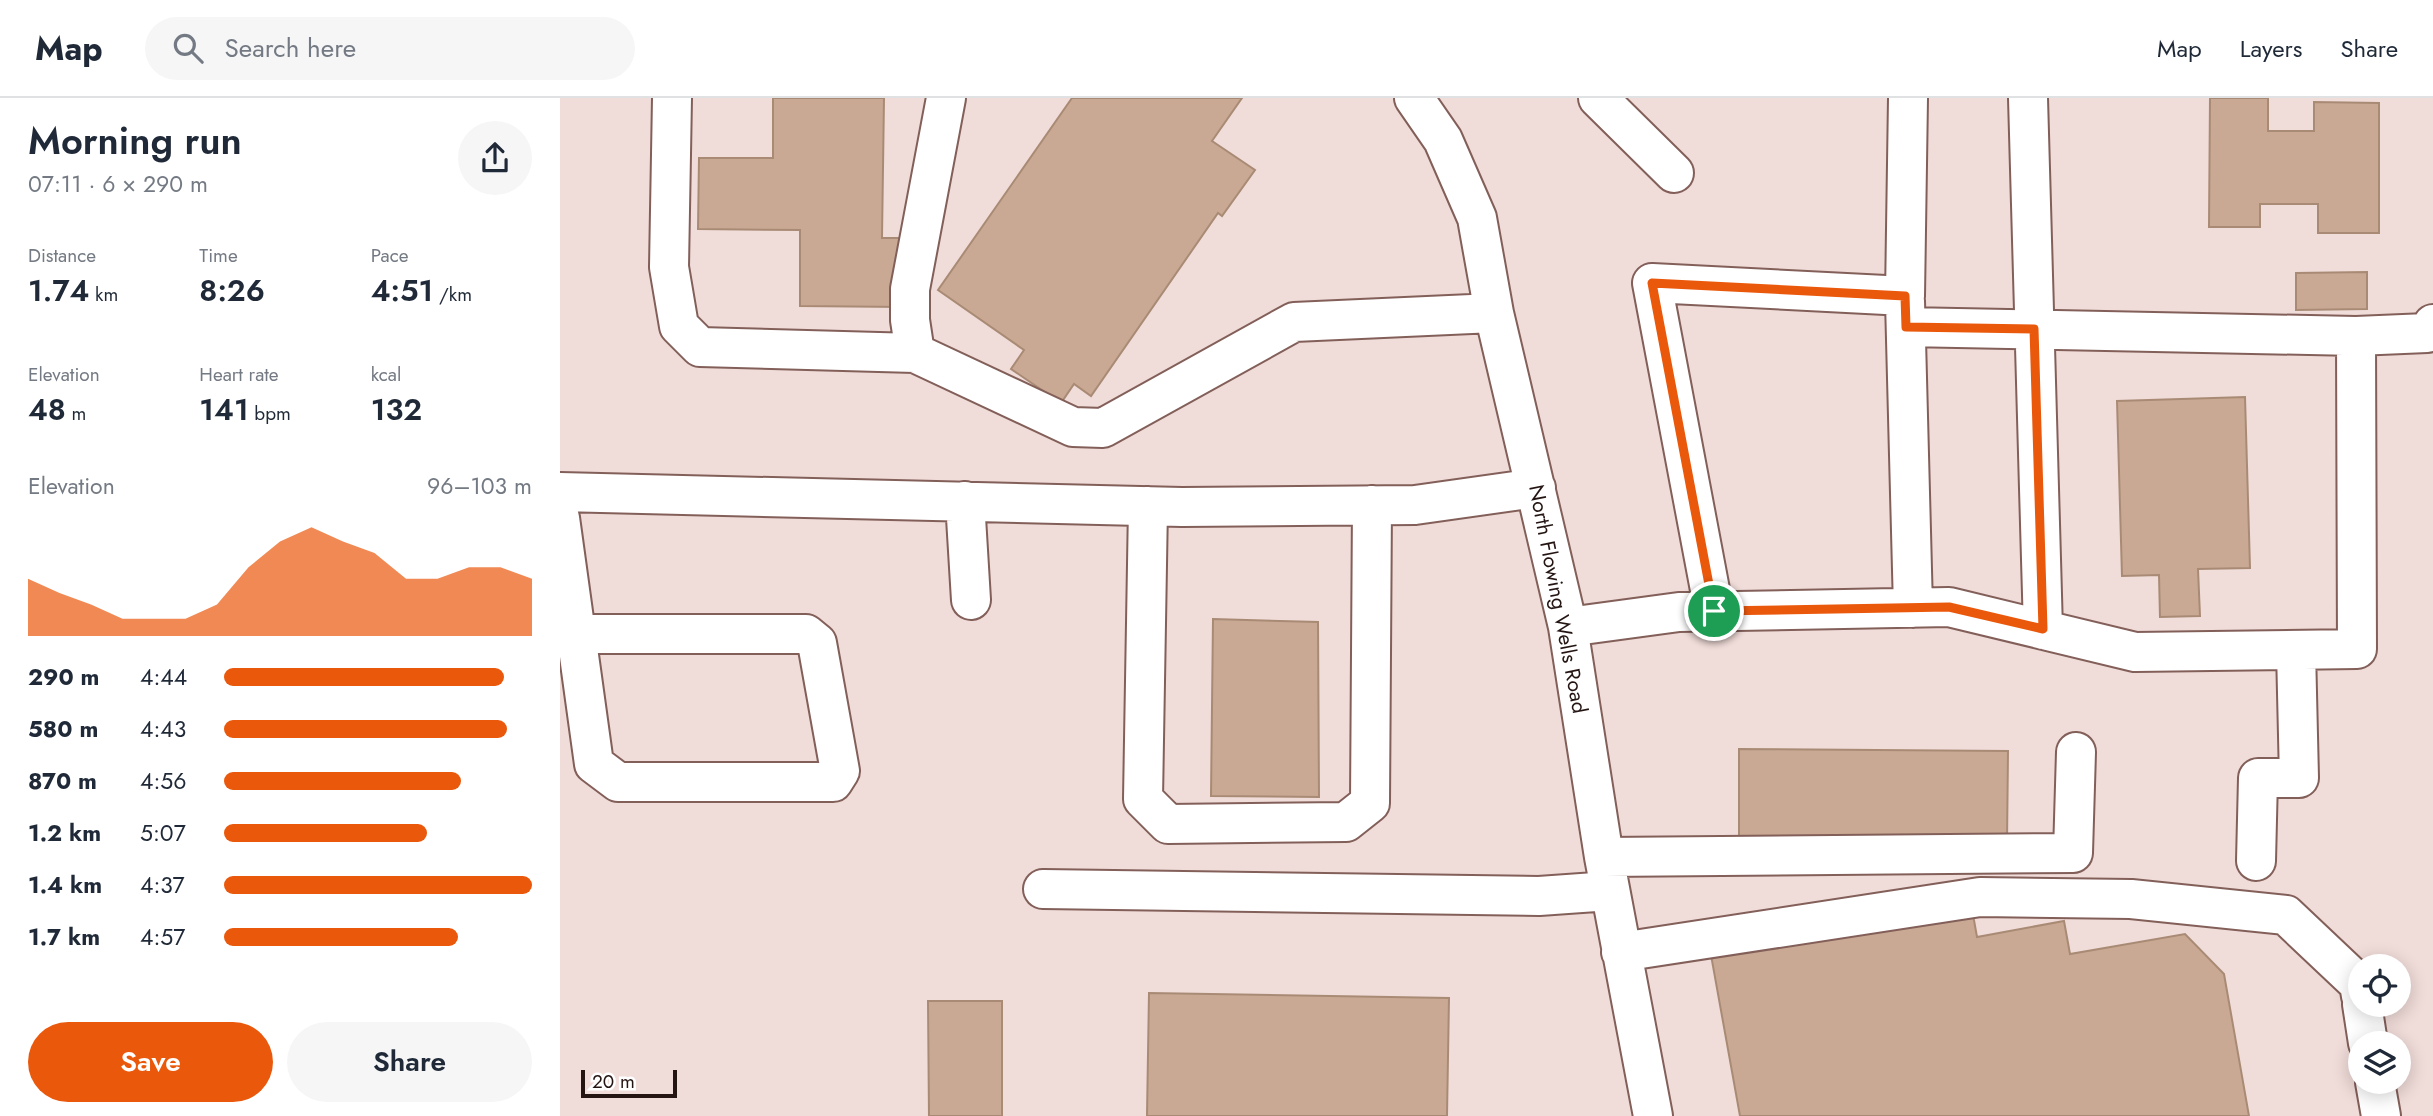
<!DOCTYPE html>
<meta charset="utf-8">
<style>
body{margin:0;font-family:Jost,sans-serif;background:#f6f6f7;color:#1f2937;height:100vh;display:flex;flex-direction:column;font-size:26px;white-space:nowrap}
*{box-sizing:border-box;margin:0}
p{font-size:23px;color:#747a83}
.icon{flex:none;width:38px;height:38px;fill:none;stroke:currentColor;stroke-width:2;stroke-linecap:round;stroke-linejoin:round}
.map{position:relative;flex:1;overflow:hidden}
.side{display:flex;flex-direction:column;background:#fff;width:560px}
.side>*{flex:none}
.tools{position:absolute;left:1788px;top:856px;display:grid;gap:14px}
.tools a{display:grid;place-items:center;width:63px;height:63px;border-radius:50%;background:#fff;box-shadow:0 4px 18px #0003;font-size:35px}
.scale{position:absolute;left:21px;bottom:18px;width:96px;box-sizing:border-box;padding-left:7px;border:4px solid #241513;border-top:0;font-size:19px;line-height:24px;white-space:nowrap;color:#241513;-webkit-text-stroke:5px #fff;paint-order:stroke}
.pin{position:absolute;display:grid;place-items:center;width:60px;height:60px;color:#fff;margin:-30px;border:4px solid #fff;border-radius:50%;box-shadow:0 2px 7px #0007}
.round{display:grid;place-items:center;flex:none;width:74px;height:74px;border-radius:37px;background:#f6f6f7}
.headline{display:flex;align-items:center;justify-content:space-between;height:119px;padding:0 28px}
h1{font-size:38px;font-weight:600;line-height:52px}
.metrics{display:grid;grid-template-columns:repeat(3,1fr);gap:10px;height:119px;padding:7px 28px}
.metrics div{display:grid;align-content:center}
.metrics b{font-size:30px;font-weight:600}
.metrics small{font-size:19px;font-weight:400}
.metrics p{font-size:19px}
.chart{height:196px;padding:14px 28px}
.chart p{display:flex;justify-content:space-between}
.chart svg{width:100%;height:126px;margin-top:7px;fill:#ea580c;opacity:.7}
.action{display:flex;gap:14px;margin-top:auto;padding:14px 28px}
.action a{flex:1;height:80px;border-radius:42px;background:#ea580c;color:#fff;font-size:28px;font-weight:600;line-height:80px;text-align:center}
.action a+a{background:#f6f6f7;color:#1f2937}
ul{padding:0 28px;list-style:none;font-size:23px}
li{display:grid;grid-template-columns:112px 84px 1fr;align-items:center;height:52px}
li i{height:18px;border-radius:9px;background:#ea580c}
header{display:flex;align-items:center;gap:42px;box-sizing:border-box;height:98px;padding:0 35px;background:#fff;border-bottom:2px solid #e0e1e3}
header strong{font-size:33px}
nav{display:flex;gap:38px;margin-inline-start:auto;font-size:24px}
.search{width:490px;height:63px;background:#f6f6f7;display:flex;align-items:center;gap:18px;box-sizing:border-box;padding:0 24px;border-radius:38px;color:#747a83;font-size:26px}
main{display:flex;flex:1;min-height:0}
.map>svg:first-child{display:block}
.built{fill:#f0dcd9;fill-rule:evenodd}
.building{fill:#c9a993;stroke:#a98b75;stroke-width:2}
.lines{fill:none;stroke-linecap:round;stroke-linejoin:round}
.minor-casing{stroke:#835f59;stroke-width:42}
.minor{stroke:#fff;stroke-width:38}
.route-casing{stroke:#fff;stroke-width:14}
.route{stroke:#ea580c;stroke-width:9}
.labels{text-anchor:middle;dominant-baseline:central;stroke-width:5;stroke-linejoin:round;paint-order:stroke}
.street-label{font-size:21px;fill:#241513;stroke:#fff}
</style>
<header>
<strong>Map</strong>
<div class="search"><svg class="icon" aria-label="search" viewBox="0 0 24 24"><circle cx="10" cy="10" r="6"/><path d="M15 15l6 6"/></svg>Search here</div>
<nav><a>Map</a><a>Layers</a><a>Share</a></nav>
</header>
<main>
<section class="side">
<div class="headline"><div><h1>Morning run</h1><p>07:11 · 6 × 290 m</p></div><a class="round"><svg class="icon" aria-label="share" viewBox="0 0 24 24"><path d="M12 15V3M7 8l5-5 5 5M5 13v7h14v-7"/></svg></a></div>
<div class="metrics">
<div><p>Distance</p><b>1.74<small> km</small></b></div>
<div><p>Time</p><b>8:26</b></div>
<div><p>Pace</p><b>4:51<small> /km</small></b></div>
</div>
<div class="metrics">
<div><p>Elevation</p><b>48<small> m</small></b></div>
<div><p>Heart rate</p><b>141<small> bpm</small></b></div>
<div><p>kcal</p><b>132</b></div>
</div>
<div class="chart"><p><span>Elevation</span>96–103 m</p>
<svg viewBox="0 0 160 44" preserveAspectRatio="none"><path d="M0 44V24L10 29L20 33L30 38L40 38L50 38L60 33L70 20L80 11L90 6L100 11L110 15L120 24L130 24L140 20L150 20L160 24V44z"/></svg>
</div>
<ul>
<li><b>290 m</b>4:44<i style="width:91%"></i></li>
<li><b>580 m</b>4:43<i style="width:92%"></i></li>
<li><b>870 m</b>4:56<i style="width:77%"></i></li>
<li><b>1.2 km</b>5:07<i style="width:66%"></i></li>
<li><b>1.4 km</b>4:37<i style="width:100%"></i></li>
<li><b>1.7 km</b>4:57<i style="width:76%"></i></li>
</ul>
<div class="action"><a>Save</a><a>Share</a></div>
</section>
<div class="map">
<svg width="1873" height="1018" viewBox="0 0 1873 1018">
<rect width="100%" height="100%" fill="#feecea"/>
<path class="built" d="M0,0H1873V1018H0ZM1801,868H1839V906H1801ZM1801,945H1839V984H1801Z"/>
<path class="building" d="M213,0H324L322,140H343L342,209L240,208V132L138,131L139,60H213Z
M512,0H682L652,43L695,72L662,118L658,115L531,298L514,286L501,305L451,271L464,252L378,192Z
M1650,0H1708V33H1754V4L1819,5V135H1758V106H1700V129H1649Z
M1807,174V211L1736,212V175Z
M1685,299L1690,470L1638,471L1640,518L1600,519L1599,477L1562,478L1557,303Z
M653,521L758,524L759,699L651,698Z
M1179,651L1448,653L1447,744L1179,741Z
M1412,811L1417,839L1504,823L1510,856L1625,836L1664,876L1689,1018H1180L1151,857Z
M589,895L889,900L887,1018H587Z
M368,903H442V1018H369Z"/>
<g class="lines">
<defs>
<path id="minor" d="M112,0L109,169L119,228L140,249L355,255
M386,0L350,191V222L355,255L513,329L543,330L734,224L934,215
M854,0L883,42L917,120L934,215L1008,529L1044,759L1093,1018
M1038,0L1114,75
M1468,0L1483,532
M1345,203L1353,510
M1346,229L1796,238
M0,394L622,409L855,407L976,390
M405,403L411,502
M588,408L583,701L608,726L786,724L810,705L812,407
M0,420L34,666L58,684H273L280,673L257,545L246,536H15
M1154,513L1092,185L1345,198L1348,0
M1008,529L1119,514L1389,509L1575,554L1797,551L1796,238L1867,235L1873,226
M1044,759L1513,755L1516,654
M1696,763L1698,680H1739L1736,552
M483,791L979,798L1050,793
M1061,854L1420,799L1571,801L1726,817L1799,886L1801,898
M1802,906L1808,945
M1815,984L1821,1018"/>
</defs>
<use href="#minor" class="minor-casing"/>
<use href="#minor" class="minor"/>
</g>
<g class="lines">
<defs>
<path id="route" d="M1092,185L1345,198L1346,229L1474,231L1483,531L1389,509L1154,513Z"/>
</defs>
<use href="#route" class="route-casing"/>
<use href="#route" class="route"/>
</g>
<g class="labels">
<g class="street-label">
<text transform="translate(998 501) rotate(79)">North Flowing Wells Road</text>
</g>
</g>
</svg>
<div class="tools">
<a><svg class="icon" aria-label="locate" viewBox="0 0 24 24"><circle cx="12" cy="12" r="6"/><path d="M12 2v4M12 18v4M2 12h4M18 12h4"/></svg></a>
<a><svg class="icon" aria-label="layers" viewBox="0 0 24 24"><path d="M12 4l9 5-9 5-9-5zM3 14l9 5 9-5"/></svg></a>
</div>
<div class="scale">20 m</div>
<div class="pin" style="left:1154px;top:513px;background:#1e9e55"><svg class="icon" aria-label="arrive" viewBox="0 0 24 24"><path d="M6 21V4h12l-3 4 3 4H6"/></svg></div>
</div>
</main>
